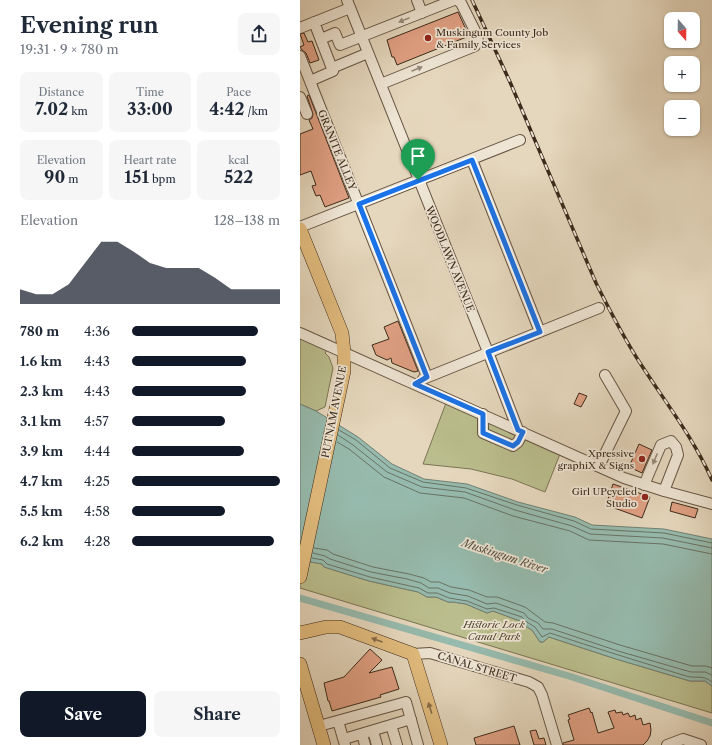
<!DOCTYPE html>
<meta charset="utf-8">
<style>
body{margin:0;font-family:"Libre Caslon Text",serif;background:#f6f6f7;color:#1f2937;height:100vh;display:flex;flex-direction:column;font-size:15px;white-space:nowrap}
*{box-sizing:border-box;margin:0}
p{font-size:13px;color:#747a83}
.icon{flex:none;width:22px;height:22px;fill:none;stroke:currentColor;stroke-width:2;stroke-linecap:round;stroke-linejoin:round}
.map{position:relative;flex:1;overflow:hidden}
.details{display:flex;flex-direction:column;background:#fff;width:300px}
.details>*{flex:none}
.needle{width:26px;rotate:160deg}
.fabs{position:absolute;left:364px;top:12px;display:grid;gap:8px}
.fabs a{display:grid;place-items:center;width:36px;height:36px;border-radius:8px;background:#fff;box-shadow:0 1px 3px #0004;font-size:20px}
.pin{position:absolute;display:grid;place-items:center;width:34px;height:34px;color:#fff;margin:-41px -17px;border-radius:50% 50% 50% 0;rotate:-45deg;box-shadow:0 0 4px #0007}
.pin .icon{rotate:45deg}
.round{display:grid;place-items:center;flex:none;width:42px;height:42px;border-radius:8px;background:#f6f6f7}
.overview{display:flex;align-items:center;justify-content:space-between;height:68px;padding:0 20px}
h1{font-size:22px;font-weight:700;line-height:30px}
.figures{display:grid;grid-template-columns:repeat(3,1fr);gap:6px;height:68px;padding:4px 20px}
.figures div{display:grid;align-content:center;border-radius:8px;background:#f6f6f7;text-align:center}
.figures b{font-size:17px;font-weight:700}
.figures small{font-size:11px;font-weight:400}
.figures p{font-size:11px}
.chart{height:112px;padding:8px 20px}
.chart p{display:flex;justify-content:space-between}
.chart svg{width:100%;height:72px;margin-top:4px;fill:#111827;opacity:.7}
.button{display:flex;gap:8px;margin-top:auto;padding:8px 20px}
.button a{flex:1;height:46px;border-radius:8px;background:#111827;color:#fff;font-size:16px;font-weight:700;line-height:46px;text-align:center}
.button a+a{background:#f6f6f7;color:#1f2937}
ul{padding:0 20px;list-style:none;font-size:13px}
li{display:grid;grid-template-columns:64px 48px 1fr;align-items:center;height:30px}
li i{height:10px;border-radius:5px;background:#111827}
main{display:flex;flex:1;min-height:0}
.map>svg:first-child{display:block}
.green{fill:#babd8d;stroke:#7b7454}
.water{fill:#96baad;stroke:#728073}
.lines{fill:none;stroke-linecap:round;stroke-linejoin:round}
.shore{stroke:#697264;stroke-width:1}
.canal{stroke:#96baad;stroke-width:7}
.building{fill:#e0a083;stroke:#3c2a1b}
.minor-casing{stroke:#654;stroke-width:12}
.major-casing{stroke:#3c2a1b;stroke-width:14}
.minor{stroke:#eee5d4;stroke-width:10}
.major{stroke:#e2bc7e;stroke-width:13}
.rail-casing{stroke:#3c2a1b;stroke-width:3.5}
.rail{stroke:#eee5d4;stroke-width:2;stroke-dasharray:6;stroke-linecap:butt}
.oneway{fill:#958878}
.oneway2{fill:#876c48}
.route-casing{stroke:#fff;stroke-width:8}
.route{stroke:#1a73e8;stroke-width:5}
.poi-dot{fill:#8f2418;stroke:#eee5d4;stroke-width:1.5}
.labels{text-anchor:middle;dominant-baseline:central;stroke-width:3.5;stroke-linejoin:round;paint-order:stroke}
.poi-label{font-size:10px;fill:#3c2a1b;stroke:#eee5d4;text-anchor:end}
.street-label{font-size:10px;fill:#3c2a1b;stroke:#eee5d4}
.park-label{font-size:10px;font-style:italic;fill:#554732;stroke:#eee5d4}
.water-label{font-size:11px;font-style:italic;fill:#524e40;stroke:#eee5d4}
</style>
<main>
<section class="details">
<div class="overview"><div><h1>Evening run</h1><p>19:31 · 9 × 780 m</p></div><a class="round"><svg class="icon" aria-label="share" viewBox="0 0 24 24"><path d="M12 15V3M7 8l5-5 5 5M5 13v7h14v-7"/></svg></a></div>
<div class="figures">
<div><p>Distance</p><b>7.02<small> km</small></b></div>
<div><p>Time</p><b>33:00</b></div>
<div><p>Pace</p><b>4:42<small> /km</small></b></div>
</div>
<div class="figures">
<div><p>Elevation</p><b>90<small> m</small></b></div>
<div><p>Heart rate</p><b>151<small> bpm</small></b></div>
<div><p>kcal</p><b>522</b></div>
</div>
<div class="chart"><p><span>Elevation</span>128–138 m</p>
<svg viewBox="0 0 160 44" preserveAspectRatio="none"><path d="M0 44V35L10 38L20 38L30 32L40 19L50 6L60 6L70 12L80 19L90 22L100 22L110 22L120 28L130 35L140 35L150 35L160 35V44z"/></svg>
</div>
<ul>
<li><b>780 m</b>4:36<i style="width:85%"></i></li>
<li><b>1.6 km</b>4:43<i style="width:77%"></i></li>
<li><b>2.3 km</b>4:43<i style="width:77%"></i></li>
<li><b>3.1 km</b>4:57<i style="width:63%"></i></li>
<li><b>3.9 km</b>4:44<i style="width:76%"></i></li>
<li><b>4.7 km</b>4:25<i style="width:100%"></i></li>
<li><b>5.5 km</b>4:58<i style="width:63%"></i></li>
<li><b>6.2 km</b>4:28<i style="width:96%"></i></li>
</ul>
<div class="button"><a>Save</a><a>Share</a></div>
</section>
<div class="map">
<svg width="412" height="745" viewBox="0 0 412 745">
<rect width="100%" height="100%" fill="#e5d7bd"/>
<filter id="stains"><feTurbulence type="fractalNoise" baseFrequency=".005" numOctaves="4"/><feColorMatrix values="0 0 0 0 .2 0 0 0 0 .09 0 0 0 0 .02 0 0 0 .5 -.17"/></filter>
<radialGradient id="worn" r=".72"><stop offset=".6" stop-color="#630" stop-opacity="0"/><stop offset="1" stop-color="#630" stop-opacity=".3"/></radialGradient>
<path class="green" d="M0,338L27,350L25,353L29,357L33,368L25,407L16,411L0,404Z
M146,403L260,454L245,492L212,479L171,469L123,464Z
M0,560L22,564L24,567L69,581L118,592L127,597H136L148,602H153L166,604L187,613L193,611L220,621V623L232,630L240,642H243L249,637L316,659L390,681H405L412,686V713L0,588Z"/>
<path class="water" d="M0,404L16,411L58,437L92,464L124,479L167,484L218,502L275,517L292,525L364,529L412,539V686L405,681H390L316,659L249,637L243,642H240L232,630L220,623V621L193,611L187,613L166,604L153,602H148L136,597H127L118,592L69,581L24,567L22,564L0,560Z"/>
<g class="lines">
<path class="shore" d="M39,430L56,440L90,468L123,482L166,488L217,505L274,521L291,529L364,533L412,543
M38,435L53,445L87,472L122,487L165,492L215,510L272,526L290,534L363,538L412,548
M37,442L49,449L84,477L120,493L164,498L213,516L270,531L289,540L363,544L412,554
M14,548L27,550L33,554L73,567L109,574L124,578L131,582H139L151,587L169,590L187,597H197L225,607L245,622L253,623L320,645L392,666H406L412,668
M13,553L25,556L30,559L71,572L107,579L121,583L129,588H138L150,593L168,596L187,604L196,603L224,613L228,618L238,623L243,629H252L318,651L391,672H405L412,675
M12,558L23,560L27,564L70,577L119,588L128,593H137L149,598L167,601L187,609L194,608L222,617L225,621L235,627L242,637L250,633C295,648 341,662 386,676C396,679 402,674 412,682"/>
<path class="canal" d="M0,598L269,676L412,723"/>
</g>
<path class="building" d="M158,12L169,36L97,65L94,57H92L87,40Z
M4,33L8,42L12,41L19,60L10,63L6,53L2,50L0,47L4,45L0,34Z
M9,95L49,198L25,207L20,195L16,196L12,186L16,185L11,171L0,175V134L13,129L9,120L12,118L13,114L7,96Z
M98,321L118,371L114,372L92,363L91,358L87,360L76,355L72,345L89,339L84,327Z
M279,393L287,396L281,407L274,404Z
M339,444L352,450L342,473L329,467Z
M313,484L350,497L342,518L306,505Z
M372,502L398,509L395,518L370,511Z
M70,649L82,660L69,673L92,667L99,689L80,695L81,697L32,711L29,701H28L24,683L44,677Z
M289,708L291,713L292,712L298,733L314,728L308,712L315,710L316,713L322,712L323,715L328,713L330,717L335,715L336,720L341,718L343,725L350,723L351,730L350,736L347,741L343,745H263V743L274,740L268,720L270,719L268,715Z
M214,726L220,745H176L174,738Z
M236,730L239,739L244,738L246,745H234L230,731Z"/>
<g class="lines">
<defs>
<path id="minor" d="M47,0L188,352L218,430
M117,0L122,13
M0,28L50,8
M21,39L35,33L40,45L154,0
M0,56L127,377
M32,68L68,53
M10,81L33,71L14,22
M81,84L175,46L178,41L177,35L161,3L157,0
M0,97L7,114
M172,160L240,332
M0,227L220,140
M0,333L324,478L364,491L412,504
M123,379L299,308
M183,414V433L213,446L218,442L223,432
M299,466L326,411L305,375
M344,485L361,445L371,441L376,447L378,455L364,491
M113,654L130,653L229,682L238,687L242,695L257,745
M38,721L45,745
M91,725L97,745
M19,726L106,702L118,745
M73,731L77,745
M62,734L65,745
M44,739L111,719
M367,745L383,739L401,745"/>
<path id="major" d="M0,229L42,333L44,353V371L0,577
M0,633L26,627H40L113,654L141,745
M0,664L24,745"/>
</defs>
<use href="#minor" class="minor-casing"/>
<use href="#major" class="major-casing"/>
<use href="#minor" class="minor"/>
<use href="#major" class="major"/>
<defs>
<path id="rail" d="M172,0L210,82L296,283C310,311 324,339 342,366C366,403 394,439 412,480"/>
</defs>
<use href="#rail" class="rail-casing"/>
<use href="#rail" class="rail"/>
</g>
<defs><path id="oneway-solid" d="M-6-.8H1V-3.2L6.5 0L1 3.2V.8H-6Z"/></defs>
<g class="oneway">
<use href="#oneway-solid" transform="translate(104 20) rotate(158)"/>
<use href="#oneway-solid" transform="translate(117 69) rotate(-23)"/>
<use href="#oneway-solid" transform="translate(355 459) rotate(113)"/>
</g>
<g class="oneway2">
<use href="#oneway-solid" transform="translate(77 640) rotate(-160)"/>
<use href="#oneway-solid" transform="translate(130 708) rotate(-107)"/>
</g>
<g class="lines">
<defs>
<path id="route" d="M172,160L240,332L188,352L218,430L223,432L218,442L213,446L183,433V414L115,384L127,377L59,204Z"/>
</defs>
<use href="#route" class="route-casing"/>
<use href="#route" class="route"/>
</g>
<g class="poi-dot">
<circle cx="128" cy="38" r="4"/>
<circle cx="342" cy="459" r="4"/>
<circle cx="345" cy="497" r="4"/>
</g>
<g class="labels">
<g class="poi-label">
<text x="136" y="32" text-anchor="start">Muskingum County Job<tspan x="136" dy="12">&amp; Family Services</tspan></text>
<text x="334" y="453">Xpressive<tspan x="334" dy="12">graphiX &amp; Signs</tspan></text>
<text x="337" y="491">Girl UPcycled<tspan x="337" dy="12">Studio</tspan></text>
</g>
<g class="street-label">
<text transform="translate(37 150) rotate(68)">GRANITE ALLEY</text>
<text transform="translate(150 259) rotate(68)">WOODLAWN AVENUE</text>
<text transform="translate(34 412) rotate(-79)">PUTNAM AVENUE</text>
<text transform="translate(177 667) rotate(17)">CANAL STREET</text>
</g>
<g class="park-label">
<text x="194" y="624">Historic Lock<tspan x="194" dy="12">Canal Park</tspan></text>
</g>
<g class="water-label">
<text transform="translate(205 556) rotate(18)">Muskingum River</text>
</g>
</g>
<rect width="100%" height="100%" filter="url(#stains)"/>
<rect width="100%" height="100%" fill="url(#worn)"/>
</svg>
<div class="fabs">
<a><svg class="needle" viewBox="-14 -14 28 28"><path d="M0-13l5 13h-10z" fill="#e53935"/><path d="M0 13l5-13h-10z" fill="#747a83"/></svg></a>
<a>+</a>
<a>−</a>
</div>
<div class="pin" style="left:118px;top:180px;background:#1e9e55"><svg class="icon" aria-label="arrive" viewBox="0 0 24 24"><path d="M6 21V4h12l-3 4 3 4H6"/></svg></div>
</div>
</main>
